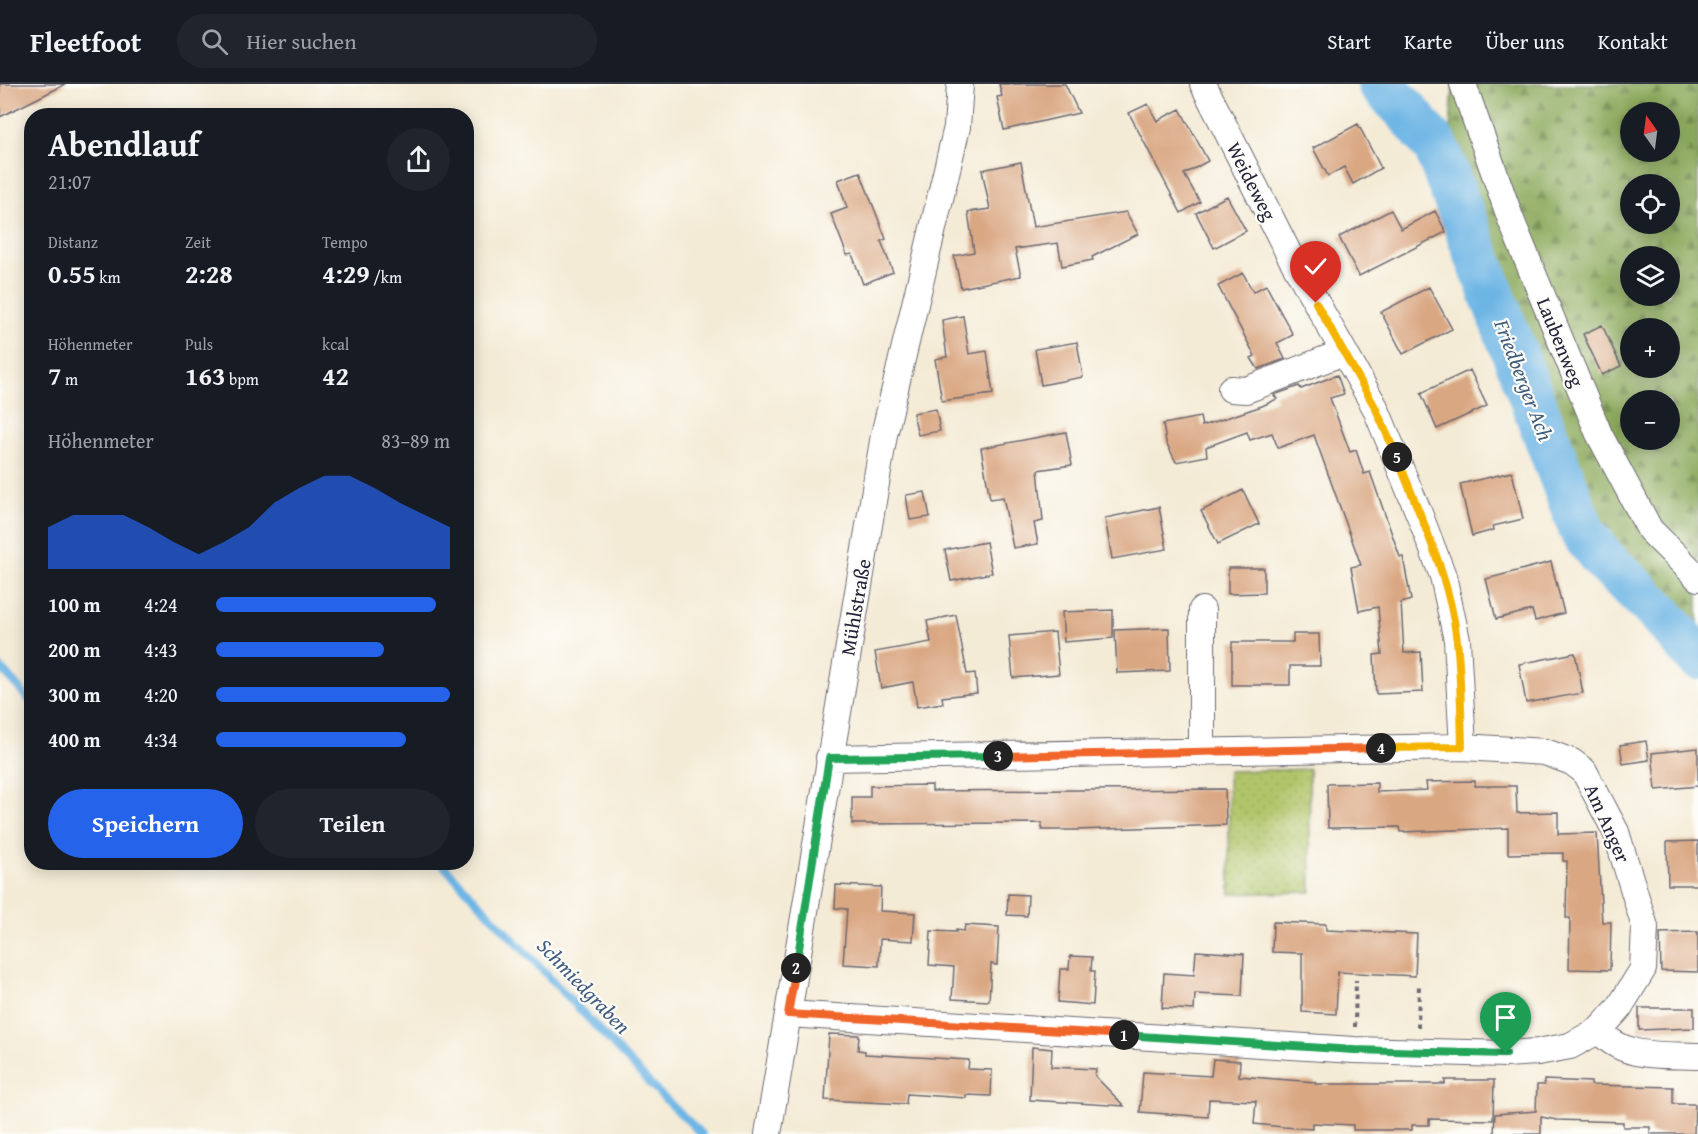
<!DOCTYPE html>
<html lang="de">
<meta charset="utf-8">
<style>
body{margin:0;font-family:"Gentium Book Plus",serif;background:#20242c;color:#f1f3f6;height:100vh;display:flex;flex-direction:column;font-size:22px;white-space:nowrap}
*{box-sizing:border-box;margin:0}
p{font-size:20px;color:#9ea1a6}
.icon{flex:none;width:33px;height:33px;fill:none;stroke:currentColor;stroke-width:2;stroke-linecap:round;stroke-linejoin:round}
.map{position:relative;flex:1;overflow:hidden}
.side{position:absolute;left:24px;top:24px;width:450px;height:762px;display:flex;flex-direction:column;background:#171b24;border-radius:24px;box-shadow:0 3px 15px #0003}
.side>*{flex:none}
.needle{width:39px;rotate:346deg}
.tools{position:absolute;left:1620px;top:18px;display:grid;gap:12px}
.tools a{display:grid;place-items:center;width:60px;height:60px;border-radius:50%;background:#171b24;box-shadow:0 3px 15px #0003;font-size:30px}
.pin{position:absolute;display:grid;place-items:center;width:51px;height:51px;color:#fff;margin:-62px -26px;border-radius:50% 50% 50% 0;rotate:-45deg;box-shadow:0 0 6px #0007}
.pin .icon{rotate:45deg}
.km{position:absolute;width:30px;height:30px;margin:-15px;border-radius:50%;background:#222;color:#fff;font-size:16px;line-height:30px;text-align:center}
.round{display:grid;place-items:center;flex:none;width:63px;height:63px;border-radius:32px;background:#20242c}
.overview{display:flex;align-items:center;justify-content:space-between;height:102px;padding:0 24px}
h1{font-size:33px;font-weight:800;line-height:45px}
.metrics{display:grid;grid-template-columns:repeat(3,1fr);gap:9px;height:102px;padding:6px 24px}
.metrics div{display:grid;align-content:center}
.metrics b{font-size:26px;font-weight:800}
.metrics small{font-size:16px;font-weight:400}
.metrics p{font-size:16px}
.chart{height:168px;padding:12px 24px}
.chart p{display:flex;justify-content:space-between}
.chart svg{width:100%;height:108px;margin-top:6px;fill:#2563eb;opacity:.7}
.cta{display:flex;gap:12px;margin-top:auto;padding:12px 24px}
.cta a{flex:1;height:69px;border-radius:36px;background:#2563eb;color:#fff;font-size:24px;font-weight:800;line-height:69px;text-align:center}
.cta a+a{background:#20242c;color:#f1f3f6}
ul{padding:0 24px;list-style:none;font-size:20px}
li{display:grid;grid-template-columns:96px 72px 1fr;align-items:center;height:45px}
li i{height:15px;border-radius:8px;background:#2563eb}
header{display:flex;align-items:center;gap:36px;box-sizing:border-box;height:84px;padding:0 30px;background:#171b24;border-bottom:2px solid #363941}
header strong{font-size:28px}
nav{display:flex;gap:33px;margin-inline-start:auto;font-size:21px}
.search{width:420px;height:54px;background:#20242c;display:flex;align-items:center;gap:15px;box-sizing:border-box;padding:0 21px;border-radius:33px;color:#9ea1a6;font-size:22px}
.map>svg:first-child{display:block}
.grass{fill:url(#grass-dots);stroke:#697452;stroke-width:1.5}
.forest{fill:url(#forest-firs);stroke:#57664c;stroke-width:1.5;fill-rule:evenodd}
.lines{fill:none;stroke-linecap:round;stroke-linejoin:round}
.stream{stroke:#6db5e5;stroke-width:8}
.river{stroke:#6db5e5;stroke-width:46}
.building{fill:#daa783}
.minor-casing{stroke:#6c6871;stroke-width:28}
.path{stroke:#6c6871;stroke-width:4;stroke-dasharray:4.5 4.5;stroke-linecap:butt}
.minor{stroke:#fff;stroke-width:26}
.split-1-casing{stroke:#fff;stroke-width:12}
.split-2-casing{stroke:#fff;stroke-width:12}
.split-3-casing{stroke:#fff;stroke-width:12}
.split-4-casing{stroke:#fff;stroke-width:12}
.split-5-casing{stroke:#fff;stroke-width:12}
.split-6-casing{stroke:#fff;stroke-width:12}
.split-1{stroke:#22a559;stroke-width:8}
.split-2{stroke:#f0652b;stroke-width:8}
.split-3{stroke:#22a559;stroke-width:8}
.split-4{stroke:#f0652b;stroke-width:8}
.split-5{stroke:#f5b400;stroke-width:8}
.split-6{stroke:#f5b400;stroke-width:8}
.labels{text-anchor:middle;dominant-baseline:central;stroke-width:4.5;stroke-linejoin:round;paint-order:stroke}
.street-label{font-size:20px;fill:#22223b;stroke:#fdfcf7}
.water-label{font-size:21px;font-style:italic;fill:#405d7f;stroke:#fdfcf7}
</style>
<header>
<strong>Fleetfoot</strong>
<div class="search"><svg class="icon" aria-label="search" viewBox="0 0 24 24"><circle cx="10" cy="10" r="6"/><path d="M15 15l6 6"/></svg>Hier suchen</div>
<nav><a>Start</a><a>Karte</a><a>Über uns</a><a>Kontakt</a></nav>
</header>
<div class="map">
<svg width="1698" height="1050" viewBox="0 0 1698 1050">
<defs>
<pattern id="grass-dots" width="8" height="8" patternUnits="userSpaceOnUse" patternTransform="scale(1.5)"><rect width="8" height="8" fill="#b0c569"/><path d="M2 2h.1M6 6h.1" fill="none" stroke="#97a95c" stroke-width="1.8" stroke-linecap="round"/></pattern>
<pattern id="forest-firs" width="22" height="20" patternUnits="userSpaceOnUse" patternTransform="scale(1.5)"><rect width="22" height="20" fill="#8caa5d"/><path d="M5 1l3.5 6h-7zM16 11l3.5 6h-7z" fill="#728a4e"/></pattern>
</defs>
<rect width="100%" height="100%" fill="#fdfcf7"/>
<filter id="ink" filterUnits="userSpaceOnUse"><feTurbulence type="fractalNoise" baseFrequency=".0167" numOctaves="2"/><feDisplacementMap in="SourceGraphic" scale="12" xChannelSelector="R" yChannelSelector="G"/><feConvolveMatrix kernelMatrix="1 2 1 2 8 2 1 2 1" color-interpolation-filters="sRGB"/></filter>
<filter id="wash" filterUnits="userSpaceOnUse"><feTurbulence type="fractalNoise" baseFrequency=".008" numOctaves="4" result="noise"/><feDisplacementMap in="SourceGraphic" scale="24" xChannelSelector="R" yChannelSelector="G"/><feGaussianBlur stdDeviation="1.35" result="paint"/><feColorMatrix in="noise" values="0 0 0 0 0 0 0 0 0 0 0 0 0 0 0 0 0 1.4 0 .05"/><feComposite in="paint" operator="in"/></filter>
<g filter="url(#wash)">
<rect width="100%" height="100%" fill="#f4ebd6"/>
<path class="grass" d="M1309,685L1311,808L1230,810L1228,687Z"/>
<path class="forest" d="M1453,0H1698V556L1593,441L1563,376L1447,89ZM1630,28H1670V68H1630ZM1630,100H1670V140H1630ZM1630,172H1670V212H1630ZM1630,244H1670V284H1630ZM1630,316H1670V356H1630Z"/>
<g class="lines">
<path class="stream" d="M0,583L32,619
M440,778L658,1008L702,1050"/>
<path class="river" d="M1380,0L1406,26L1436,63L1583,449L1605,477L1657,526L1698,573"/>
</g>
<g id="blocks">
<path class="building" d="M0,0H66L0,33Z
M999,0H1065L1079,29L1004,46L997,13L1002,12Z
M1148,20L1157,37L1180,25L1208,77L1184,90L1200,118L1181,129L1129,29Z
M1358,40L1381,84L1353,100L1344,83L1328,92L1313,64Z
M1021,78L1033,143L1126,128L1138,150L1092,173L1093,176L1062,182L1058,159L1015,165L1021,192L961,204L954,172L974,168L968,128L990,125L982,86Z
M860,88L886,155L881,157L893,188L863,200L852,170L847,171L831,130L847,124L838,96Z
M1227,112L1246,147L1214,164L1196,129Z
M1391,126L1401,145L1435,127L1446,148L1359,192L1339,153Z
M1243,189L1253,208L1266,201L1293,251L1277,259L1285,275L1258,285L1251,274L1255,272L1218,202Z
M1429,203L1452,245L1403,270L1381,228Z
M963,232L969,270L987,267L993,310L942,317L935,275L947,273L942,236Z
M1602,241L1621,282L1602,291L1583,250Z
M1077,258L1083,293L1041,301L1035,265Z
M1470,286L1487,322L1437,345L1421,309Z
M1337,291L1344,310L1330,314L1350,368L1356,366L1364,390L1370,388L1400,473H1403L1411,516L1401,519L1404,569L1421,568L1423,608L1376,610L1374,571L1382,570L1378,523L1359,527L1351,483L1361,481L1314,351L1278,364L1272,349L1250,356L1247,348L1206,363L1207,372L1176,378L1166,358L1163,340L1200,333L1202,342L1262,322L1277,315L1274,311L1299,302L1301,305Z
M936,325L940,347L918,351L913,329Z
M1066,348L1072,381L1038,386L1043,437L1034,439L1038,460L1013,464L1003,413L990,415L981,364Z
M1512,388L1523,435L1493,442L1494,446L1472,452L1460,400Z
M1243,406L1259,440L1218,460L1201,427Z
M925,408L930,433L910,436L906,411Z
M1159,423L1167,465L1112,475L1105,434Z
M986,458L992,489L951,497L945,466Z
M1551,478L1564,529L1535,537L1532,526L1496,535L1486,495Z
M1228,484H1264V509L1228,510Z
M1113,526V554L1064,558L1062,528Z
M956,531L967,590L975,589L977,609L942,613L943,619L917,623L913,598L881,604L875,568L931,558L927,537Z
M1169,544L1170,587L1117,589L1115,546Z
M1055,548L1059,590L1013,594L1009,552Z
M1293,550H1319L1320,582H1290V601H1232V558H1293Z
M1575,569L1583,609L1526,619L1519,580Z
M1646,657L1649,676L1623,680L1620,661Z
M1698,664V702L1656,706L1652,669Z
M1475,697V702H1516L1517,729L1558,728V750L1597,749L1602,838H1611L1610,886L1569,885L1570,834H1566L1567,777H1563V769L1508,770V744L1401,748L1400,743L1328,744L1327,700L1377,699V708L1427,706L1426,698Z
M932,701V707L1225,705L1226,741L1075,746H1042V739L852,740V713H870V702Z
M1698,757V801H1668L1667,758Z
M836,801L881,803L880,827L915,829L913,857L880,855L879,882L843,880L847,825L835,824Z
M1008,810L1028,811L1027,832L1007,831Z
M1273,838L1326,840V846L1417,850L1415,892L1338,888L1336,930L1302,928V869L1272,868Z
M965,841L999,843L997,881L991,880L989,917L952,915L954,883L929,881L931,847L956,848V846L964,847Z
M1698,848V888L1661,887L1660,849Z
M1196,867L1244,870L1242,912L1195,910L1194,926L1162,924L1164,889L1194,891Z
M1070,872L1092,873L1091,887H1095L1093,921L1058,918L1060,885H1069Z
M1639,924H1694V944L1639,946Z
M829,950L859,951L858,966L865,967V970L969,976L968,985L992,986L991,1012L966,1011V1014L907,1010L906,1020L825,1016Z
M1032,963L1052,965L1051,983L1096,985L1095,992L1124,1022L1030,1016Z
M1213,975L1240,977L1239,992L1315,998V1000H1445V996H1494L1493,1036L1429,1035V1041H1412V1046H1353V1041L1312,1039V1045L1283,1043L1254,1040L1256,1017L1209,1015L1208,1033L1140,1028L1143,988L1211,992Z
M1544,996L1591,998V1001L1673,1003V1020H1695L1694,1050H1650V1043H1623V1038L1557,1036L1541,1033V1050H1494L1495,1030L1536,1027L1537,1001H1544Z"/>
</g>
</g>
<g filter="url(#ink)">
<use href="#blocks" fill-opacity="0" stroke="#6c6871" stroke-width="1.5"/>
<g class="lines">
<defs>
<path id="minor" d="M1203,0L1289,170L1375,323L1420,432L1443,492L1457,556L1463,663
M1463,0L1511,136L1599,350L1650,446L1698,494
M1231,305L1246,306L1344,268
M1202,526V669
M788,930L1354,966L1506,970L1538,968L1570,962L1599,946L1619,924L1643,885L1645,843L1616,748L1584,687L1572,678L1545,668L1463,663L829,674
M1599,946C1623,976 1663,970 1698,972
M768,1050L884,351L957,43L960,0"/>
</defs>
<use href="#minor" class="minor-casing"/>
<path class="path" d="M1355,943L1356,896
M1418,943L1419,899"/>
<use href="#minor" class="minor"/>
</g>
</g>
<g class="lines" filter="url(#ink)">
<defs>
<path id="split-1" d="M1124,951L1354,966L1506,970"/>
<path id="split-2" d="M796,884L788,930L1124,951"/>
<path id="split-3" d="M796,884L829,674L998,672"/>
<path id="split-4" d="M998,672L1381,664"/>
<path id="split-5" d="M1381,664L1462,663C1461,628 1461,592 1457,557C1450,493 1420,432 1397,373"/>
<path id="split-6" d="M1316,219L1375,323L1397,373"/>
</defs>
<use href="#split-1" class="split-1-casing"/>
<use href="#split-2" class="split-2-casing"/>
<use href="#split-3" class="split-3-casing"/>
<use href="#split-4" class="split-4-casing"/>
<use href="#split-5" class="split-5-casing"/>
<use href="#split-6" class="split-6-casing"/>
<use href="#split-1" class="split-1"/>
<use href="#split-2" class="split-2"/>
<use href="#split-3" class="split-3"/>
<use href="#split-4" class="split-4"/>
<use href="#split-5" class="split-5"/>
<use href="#split-6" class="split-6"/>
</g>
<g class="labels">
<g class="street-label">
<text transform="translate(1252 97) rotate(63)">Weideweg</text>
<text transform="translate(1561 258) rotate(68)">Laubenweg</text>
<text transform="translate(855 523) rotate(-80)">Mühlstraße</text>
<text transform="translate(1608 739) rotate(66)">Am Anger</text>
</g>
<g class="water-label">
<text transform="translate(1524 296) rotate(69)">Friedberger Ach</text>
<text transform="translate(584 902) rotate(46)">Schmiedgraben</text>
</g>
</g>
</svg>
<div class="tools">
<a><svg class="needle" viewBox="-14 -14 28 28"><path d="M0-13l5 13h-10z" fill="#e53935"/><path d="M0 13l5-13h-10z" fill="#9ea1a6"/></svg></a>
<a><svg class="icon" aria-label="locate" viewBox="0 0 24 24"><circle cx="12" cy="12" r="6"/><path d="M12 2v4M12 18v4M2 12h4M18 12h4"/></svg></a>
<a><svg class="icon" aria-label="layers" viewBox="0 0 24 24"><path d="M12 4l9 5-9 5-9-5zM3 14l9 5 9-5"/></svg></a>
<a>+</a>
<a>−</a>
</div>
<div class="pin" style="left:1506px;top:970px;background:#1e9e55"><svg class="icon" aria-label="arrive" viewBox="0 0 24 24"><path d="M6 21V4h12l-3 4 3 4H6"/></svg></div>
<div class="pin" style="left:1316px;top:219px;background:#d93025"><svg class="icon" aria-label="check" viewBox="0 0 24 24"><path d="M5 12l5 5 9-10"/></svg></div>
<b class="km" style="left:1124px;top:951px">1</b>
<b class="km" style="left:796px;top:884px">2</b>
<b class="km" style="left:998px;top:672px">3</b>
<b class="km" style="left:1381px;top:664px">4</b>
<b class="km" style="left:1397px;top:373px">5</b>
<section class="side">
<div class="overview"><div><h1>Abendlauf</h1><p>21:07</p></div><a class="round"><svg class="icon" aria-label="share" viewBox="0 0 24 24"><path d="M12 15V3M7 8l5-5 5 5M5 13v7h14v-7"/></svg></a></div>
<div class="metrics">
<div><p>Distanz</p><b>0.55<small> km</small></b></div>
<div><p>Zeit</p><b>2:28</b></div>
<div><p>Tempo</p><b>4:29<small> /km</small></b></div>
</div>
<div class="metrics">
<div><p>Höhenmeter</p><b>7<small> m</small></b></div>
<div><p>Puls</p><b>163<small> bpm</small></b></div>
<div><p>kcal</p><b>42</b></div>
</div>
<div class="chart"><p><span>Höhenmeter</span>83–89 m</p>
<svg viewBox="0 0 160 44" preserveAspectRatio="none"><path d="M0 44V27L10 22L20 22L30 22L40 27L50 33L60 38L70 33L80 27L90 17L100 11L110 6L120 6L130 11L140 17L150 22L160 27V44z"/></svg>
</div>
<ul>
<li><b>100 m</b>4:24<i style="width:94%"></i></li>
<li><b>200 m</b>4:43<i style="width:72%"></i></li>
<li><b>300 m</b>4:20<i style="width:100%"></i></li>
<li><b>400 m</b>4:34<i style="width:81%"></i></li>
</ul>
<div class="cta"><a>Speichern</a><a>Teilen</a></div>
</section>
</div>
